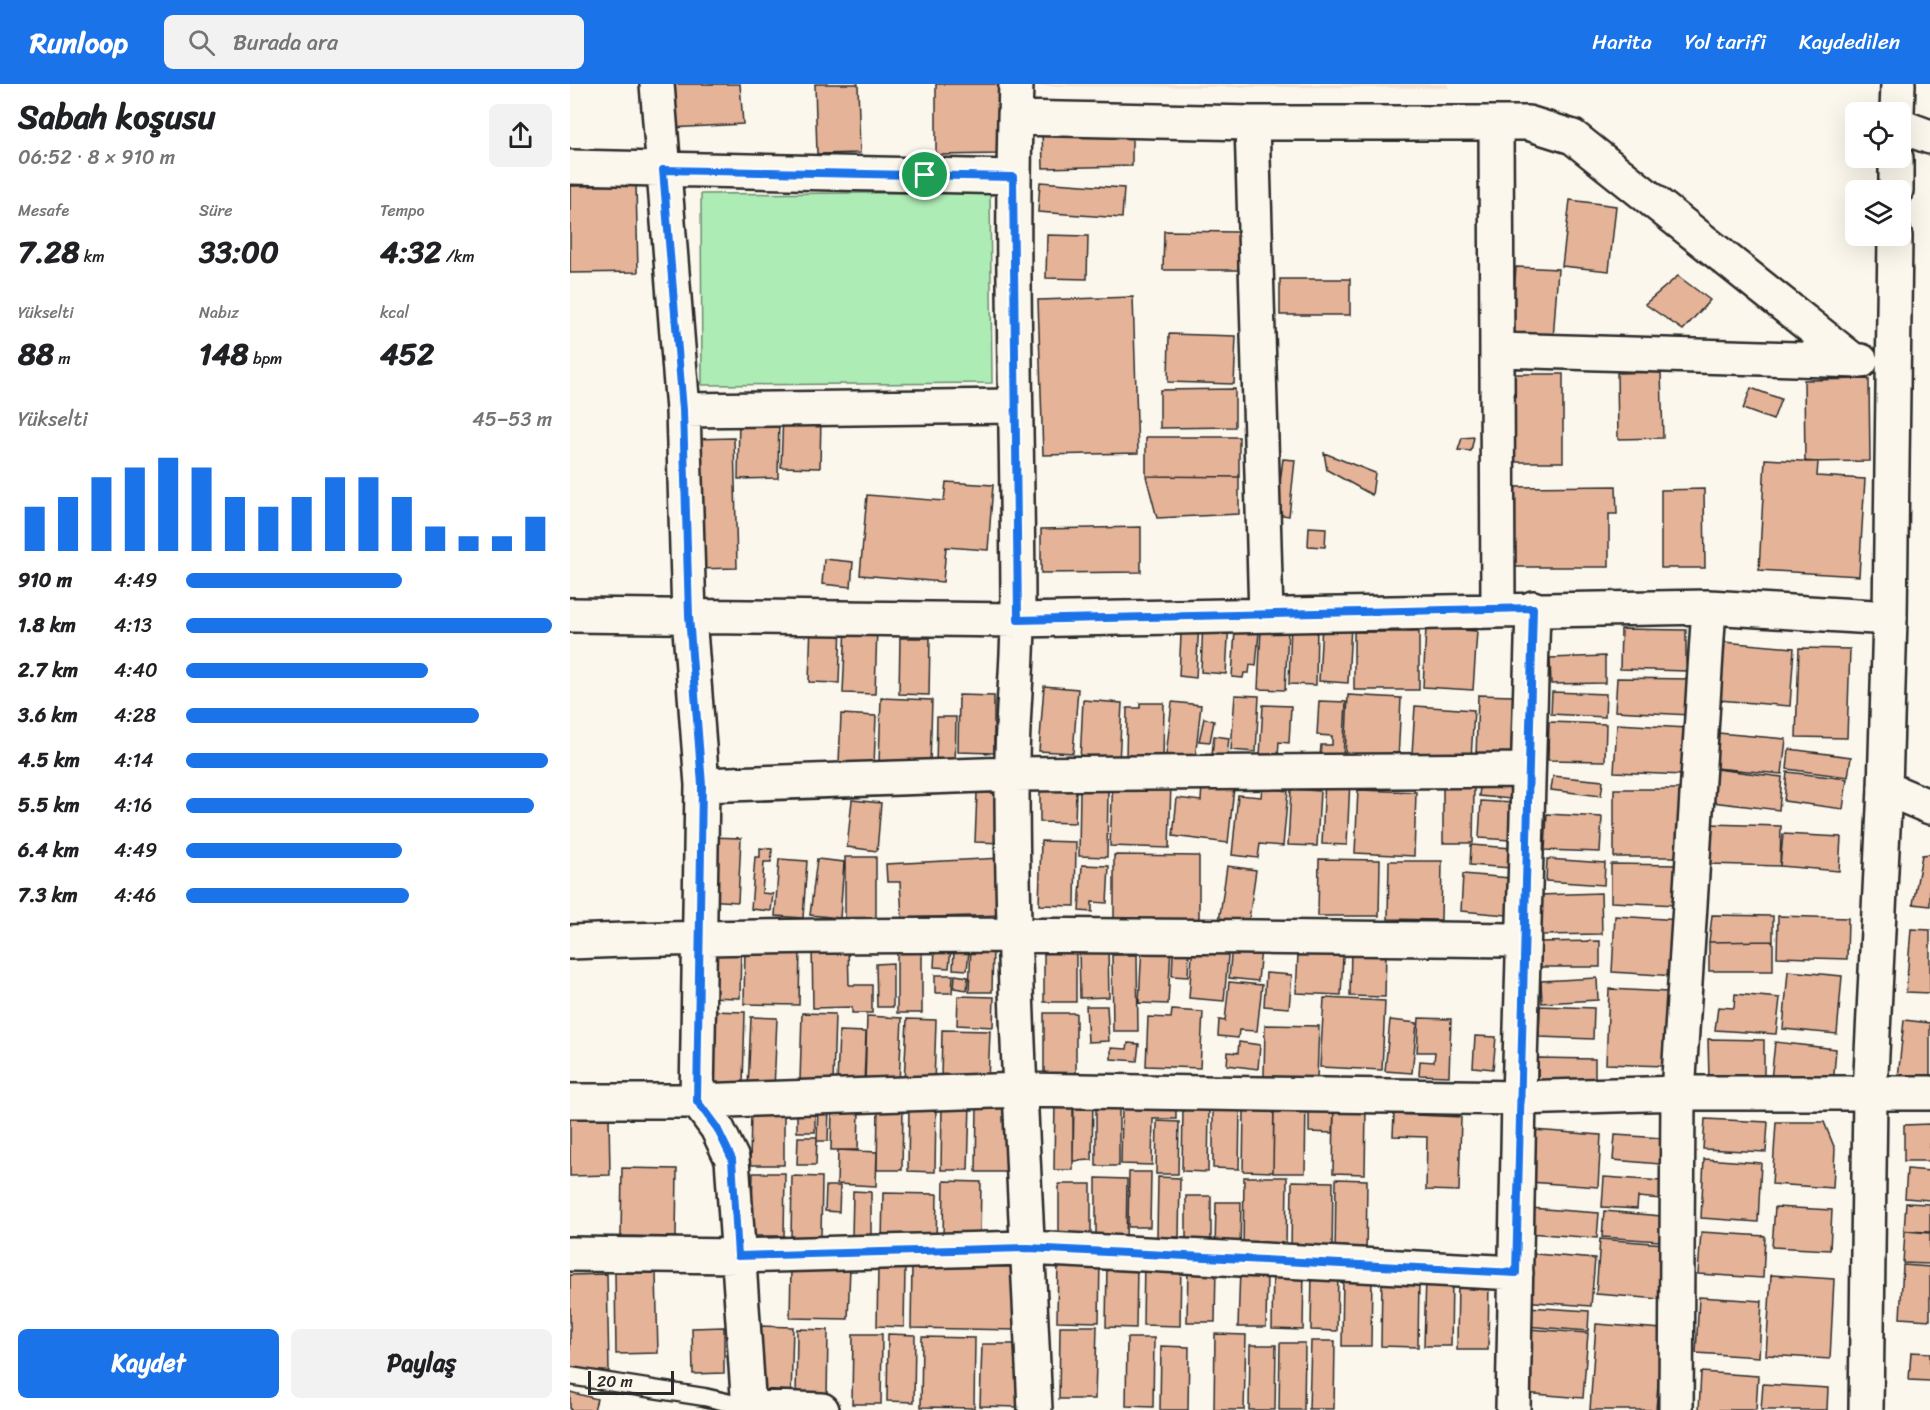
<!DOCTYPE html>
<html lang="tr">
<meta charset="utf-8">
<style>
body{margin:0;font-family:Sriracha,sans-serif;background:#f2f2f2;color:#202124;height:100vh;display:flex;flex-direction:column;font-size:22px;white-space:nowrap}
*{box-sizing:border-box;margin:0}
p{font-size:20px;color:#757577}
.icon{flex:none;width:33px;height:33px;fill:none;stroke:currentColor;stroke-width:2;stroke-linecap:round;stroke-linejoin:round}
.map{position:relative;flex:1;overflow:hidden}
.drawer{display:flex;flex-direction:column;background:#fff;width:570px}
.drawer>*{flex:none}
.fabs{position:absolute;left:1275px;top:18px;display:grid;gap:12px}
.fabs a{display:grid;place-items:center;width:66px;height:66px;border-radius:9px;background:#fff;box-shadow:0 6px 24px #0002;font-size:30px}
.scale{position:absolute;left:18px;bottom:15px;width:86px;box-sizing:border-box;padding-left:6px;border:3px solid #2b2b2b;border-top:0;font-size:16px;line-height:21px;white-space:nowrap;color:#2b2b2b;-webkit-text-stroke:4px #fbf7ec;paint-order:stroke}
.pin{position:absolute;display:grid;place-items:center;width:51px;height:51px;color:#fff;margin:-26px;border:3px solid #fff;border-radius:50%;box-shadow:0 2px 6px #0007}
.round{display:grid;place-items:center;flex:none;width:63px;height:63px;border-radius:9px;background:#f2f2f2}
.head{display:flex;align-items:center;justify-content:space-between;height:102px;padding:0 18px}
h1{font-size:33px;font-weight:700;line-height:45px}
.figures{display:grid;grid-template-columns:repeat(3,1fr);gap:9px;height:102px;padding:6px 18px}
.figures div{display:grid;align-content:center}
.figures b{font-size:30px;font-weight:700}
.figures small{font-size:16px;font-weight:400}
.figures p{font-size:16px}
.chart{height:168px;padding:12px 18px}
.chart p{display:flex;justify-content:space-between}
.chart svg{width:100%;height:108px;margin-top:6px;stroke:#1a73e8;stroke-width:6}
.primary-button{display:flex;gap:12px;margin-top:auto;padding:12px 18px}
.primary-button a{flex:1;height:69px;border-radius:9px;background:#1a73e8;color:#fff;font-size:24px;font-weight:700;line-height:69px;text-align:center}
.primary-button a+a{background:#f2f2f2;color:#202124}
ul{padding:0 18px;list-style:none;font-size:20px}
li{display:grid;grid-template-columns:96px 72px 1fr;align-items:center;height:45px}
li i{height:15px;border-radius:8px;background:#1a73e8}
header{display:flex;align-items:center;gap:36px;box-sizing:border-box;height:84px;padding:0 30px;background:#1a73e8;color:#fff}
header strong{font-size:28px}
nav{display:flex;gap:33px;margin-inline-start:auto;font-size:21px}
.search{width:420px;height:54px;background:#f2f2f2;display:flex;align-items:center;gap:15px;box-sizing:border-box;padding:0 21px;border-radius:9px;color:#757577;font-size:22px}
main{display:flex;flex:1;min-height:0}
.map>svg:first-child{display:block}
.built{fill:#f4e3d3}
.green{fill:#adecb4;stroke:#6c8c70;stroke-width:1.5}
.building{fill:#e5b398;stroke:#2b2b2b;stroke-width:1.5}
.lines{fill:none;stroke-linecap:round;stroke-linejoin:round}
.service-casing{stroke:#2b2b2b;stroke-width:21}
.minor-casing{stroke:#2b2b2b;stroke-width:38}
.tertiary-casing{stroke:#2b2b2b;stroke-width:38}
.service{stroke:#fbf7ec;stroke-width:16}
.minor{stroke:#fbf7ec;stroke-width:33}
.tertiary{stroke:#fbf7ec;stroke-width:33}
.route-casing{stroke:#fff;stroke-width:12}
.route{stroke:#1a73e8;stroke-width:8}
</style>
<header>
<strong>Runloop</strong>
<div class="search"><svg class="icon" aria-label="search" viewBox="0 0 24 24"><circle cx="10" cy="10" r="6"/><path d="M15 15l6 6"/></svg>Burada ara</div>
<nav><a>Harita</a><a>Yol tarifi</a><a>Kaydedilen</a></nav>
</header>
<main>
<section class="drawer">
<div class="head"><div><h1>Sabah koşusu</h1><p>06:52 · 8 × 910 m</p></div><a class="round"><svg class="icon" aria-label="share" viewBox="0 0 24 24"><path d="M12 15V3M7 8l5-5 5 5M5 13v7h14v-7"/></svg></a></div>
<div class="figures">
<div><p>Mesafe</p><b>7.28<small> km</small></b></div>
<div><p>Süre</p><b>33:00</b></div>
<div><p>Tempo</p><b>4:32<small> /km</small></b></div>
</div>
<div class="figures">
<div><p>Yükselti</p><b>88<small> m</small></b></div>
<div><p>Nabız</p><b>148<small> bpm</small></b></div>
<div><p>kcal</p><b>452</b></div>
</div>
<div class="chart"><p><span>Yükselti</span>45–53 m</p>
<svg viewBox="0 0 160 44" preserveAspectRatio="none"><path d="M5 44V26M15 44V22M25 44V14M35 44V10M45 44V6M55 44V10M65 44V22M75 44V26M85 44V22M95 44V14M105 44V14M115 44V22M125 44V34M135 44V38M145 44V38M155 44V30"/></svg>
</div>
<ul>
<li><b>910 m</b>4:49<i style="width:59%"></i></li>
<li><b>1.8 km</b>4:13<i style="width:100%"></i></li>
<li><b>2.7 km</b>4:40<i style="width:66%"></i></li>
<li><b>3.6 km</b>4:28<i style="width:80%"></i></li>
<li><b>4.5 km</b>4:14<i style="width:99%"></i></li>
<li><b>5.5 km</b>4:16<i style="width:95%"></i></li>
<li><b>6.4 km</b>4:49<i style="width:59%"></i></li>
<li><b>7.3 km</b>4:46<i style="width:61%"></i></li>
</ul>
<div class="primary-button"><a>Kaydet</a><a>Paylaş</a></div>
</section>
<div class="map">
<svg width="1360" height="1326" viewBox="0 0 1360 1326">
<rect width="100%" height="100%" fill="#fbf7ec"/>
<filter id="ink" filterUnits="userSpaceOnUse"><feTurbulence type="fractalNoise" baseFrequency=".0167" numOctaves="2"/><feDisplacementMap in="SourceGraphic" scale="12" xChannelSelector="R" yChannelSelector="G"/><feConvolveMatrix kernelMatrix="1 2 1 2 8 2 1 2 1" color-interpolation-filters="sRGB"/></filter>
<g filter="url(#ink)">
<path class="built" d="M469,0H877L879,4L469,2Z"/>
<path class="green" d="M420,108L422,299L132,301L131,110Z"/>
<path class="building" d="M99,0H170L173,40L101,44Z
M245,0H288L290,69L247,70Z
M366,0H430L431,70L366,71Z
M562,42V82L473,84L472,44Z
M470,98L554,104L552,134L468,128Z
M66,101L68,188L0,189V102Z
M1000,116L1046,122L1039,187L992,182Z
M594,147L668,148V186H593Z
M477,151L518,152L517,195L476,194Z
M946,183L988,185L983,256L941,253Z
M1108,192L1140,216L1113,246L1075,220Z
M710,195H780V231H710Z
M563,213L568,369L473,371L468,216Z
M599,250L666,252L664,300L598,298Z
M1091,288L1093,354L1048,355L1047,289Z
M941,290H993V378H941Z
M1299,295L1300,377L1235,378L1234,296Z
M1181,304L1211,315L1203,336L1173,325Z
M665,305V343L590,344V306Z
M169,329H209L208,394L168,395Z
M213,329L251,330L250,384L211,383Z
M576,353H669V393L576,392Z
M904,353L901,367L888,366L892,354Z
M164,354L167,484L125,485L122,355Z
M754,369L805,389L802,411L757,386Z
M713,375L725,376L719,432L706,430Z
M1195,375L1248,378L1247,392L1295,395L1289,492L1189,486Z
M576,392L669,393V430L587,434Z
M376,398L423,401L418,466L376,463L373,498L290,491L297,411L374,417Z
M1046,402L1047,430H1039V483H943L942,403Z
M1134,405L1135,484H1091V406Z
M571,443V488L471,489V445Z
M739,443L756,444L755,463L738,462Z
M254,475L283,478L281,503L252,500Z
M633,535L659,536L656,590L631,588Z
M602,536L629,538L626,594L609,592L611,551H601Z
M721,537L747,538L746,601L719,600Z
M241,538L271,540L269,599L239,598Z
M752,539L781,541L778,599L749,597Z
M276,541L307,542L305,610L273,609Z
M856,544L907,547L903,606L853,603Z
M691,545L718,546L715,606L688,605Z
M1051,545L1116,546V587L1050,585Z
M665,546L689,548L686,582L680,581L679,589H674L673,594L662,593Z
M784,548H849V606H784Z
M330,554H360L359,611L329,610Z
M1153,558L1224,564L1220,622L1149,616Z
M1229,564L1280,565L1277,654L1226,653Z
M1035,572V599L981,600L980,574Z
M1047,594L1120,595V631L1045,627Z
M474,602L508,605L503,669L469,667Z
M982,608L1036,610L1035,633L981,630Z
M389,611L424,612V669L388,668Z
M665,611L689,612L686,668L661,666Z
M778,611L831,614L828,677L775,674Z
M908,611L943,612L941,674L906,673Z
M311,614L362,616L360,680L309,679Z
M513,616L552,619L549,679L510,677Z
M749,617L776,618L773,674L750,673L751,661H762V652L747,651Z
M602,618L631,621L625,675L596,672Z
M570,619H594L593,677L556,676L557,624H570Z
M693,621L721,622L719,659L709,658L708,673L690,672Z
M845,622L904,626L901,674L842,670Z
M271,630L306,632L304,681L269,679Z
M367,633H386L385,685H366Z
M634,634L644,637L640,658L629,657Z
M979,638L1036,640L1035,677L978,676Z
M1047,640L1117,644L1114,691L1044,688Z
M1148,649L1216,655L1212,690L1145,684Z
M644,652L659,654L656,681L641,680Z
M1219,665L1281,673L1278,693L1217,685Z
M1145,685L1212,693L1209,726L1142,718Z
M1217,688L1277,695L1273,725L1214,717Z
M983,692L1033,697L1031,712L981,706Z
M911,693L943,695L941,715L909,712Z
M755,694L780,695L777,761L752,760Z
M543,695L601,698L599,764L540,762Z
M632,701L664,704L658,759L603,752L607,714L631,717Z
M510,704L538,705L537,773L509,772Z
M692,704L718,707L713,762L690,760L688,774L662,771L668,711L691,713Z
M873,704H904L903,759H873Z
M721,705L750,707L747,762L718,761Z
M1044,705H1109V773H1044Z
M470,706L506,707L505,739L470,738Z
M788,706L846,708L844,772L785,769Z
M407,708L435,710L433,759L405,758Z
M282,716L311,719L307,767L277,763Z
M911,717L943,719L940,756L909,754Z
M977,730L1032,733L1030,768L975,766Z
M1139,740L1211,742L1210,782L1138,780Z
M1213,750L1271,753L1269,787L1210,782Z
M139,753L171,754L168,818L135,816Z
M471,757L506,758L505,822L469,821Z
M901,761L942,764L941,784L900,781Z
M190,764L202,765L201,778H194L192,809L203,810L201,827L181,825L185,773H190Z
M1360,770V822L1343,820L1352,771Z
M544,771L629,772V836L544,835Z
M275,773H306V841L275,840Z
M432,774L435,831L332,834L330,798H317L316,780Z
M209,775L237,777L233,834L205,832Z
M247,775L274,778L270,834L240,831Z
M749,775L810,776L809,832H748Z
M977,775L1035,779L1034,801L976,797Z
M819,777H872L871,836L818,835Z
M1041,780L1109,781L1108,821L1041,818Z
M512,781L539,782L537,819L522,818V828L509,827Z
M657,782L686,786L678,842L649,838Z
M893,790L940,794L937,831L891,827Z
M1031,809L1032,850L970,851L969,811Z
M1142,831L1203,832V857L1139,858Z
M1045,832L1110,836L1106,892L1042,888Z
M1208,832L1278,834L1277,875L1207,873Z
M1341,845L1360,846V909L1336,908Z
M1030,857V883H970L969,858Z
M1203,857V887H1139V858Z
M138,858L171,859L170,914L136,913Z
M474,858H506V918H474Z
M623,858L659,861L654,917L619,914Z
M278,860L279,901H302V929H282V923L243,924L242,861Z
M572,860L601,861L598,920L569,919Z
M401,861H423L422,908H399Z
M662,861L691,864L688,897L659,894Z
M175,862H230L229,921L174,920Z
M538,863L539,913L510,914L509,864Z
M365,864H381L379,884L364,883Z
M781,864L816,865L815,913L780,912Z
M384,866L399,867L397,886L383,885Z
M327,868H352V929H327Z
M603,870H619L618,893L602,892Z
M728,870L773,872L771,911L726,909Z
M542,871H567L568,947H543Z
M323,879V923H307L306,880Z
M1218,887L1272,892L1267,950L1213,945Z
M696,889L722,891L719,924L694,922Z
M365,891H383L382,909H365Z
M385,891L398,893L397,906L384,904Z
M1027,894L1028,916L972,919L971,897Z
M659,898L692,901L687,947L669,946L668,954L648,952L649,936L655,937Z
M1039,905L1098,908L1095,982L1036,980Z
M1165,910L1210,914L1206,950L1145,946L1148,923L1164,924Z
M388,912L424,913L423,943L387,941Z
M754,914L815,917L812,986L750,983Z
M516,922H537L539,957L518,958Z
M970,922L1024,924L1023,955L969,953Z
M602,926L633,928L630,984L576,982L578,933L601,934Z
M141,927L175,928L173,1000L139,999Z
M232,929L265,930L263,999L230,997Z
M474,929H506V995H474Z
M297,932L332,934L329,1000L295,999Z
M181,933L207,934L204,1006L178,1005Z
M849,934L881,935L879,992L849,991L850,977L864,978L865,968H847Z
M337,935L366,936L364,1001L334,1000Z
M820,936L847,939L842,989L815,987Z
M1334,936L1360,939V997L1328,994Z
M695,941L749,942L747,994L694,992Z
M372,946L420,947L418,998L371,996Z
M269,947L296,948L294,1001L267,1000Z
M905,952L926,953L923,985L903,983Z
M1138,955L1194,956V996H1139Z
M669,958L690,961L688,985L657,981L658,968L668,969Z
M1205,958L1266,965L1263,1002L1201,996Z
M558,959L569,960L567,977L541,975V964L557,965Z
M968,974L1025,975V998L968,997Z
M504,1014H523L522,1076L503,1077Z
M485,1015H503V1086H484Z
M704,1016H736L735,1089H703Z
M526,1019L549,1020V1082H526Z
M372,1020H400L398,1086H371Z
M248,1021H259L258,1057H247Z
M308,1021L333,1022L332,1086H307Z
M339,1021L366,1022L365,1088L338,1087Z
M407,1022L444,1023L443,1088H406Z
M552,1022L606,1023V1035H583L582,1081L551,1080Z
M227,1023L245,1024V1048H227Z
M613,1024H639L638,1088L612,1087Z
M739,1024H764L763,1049L739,1048Z
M764,1024L796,1025L795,1090L763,1089Z
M181,1025L214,1026V1081H180Z
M643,1025H670L669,1085L643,1084Z
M262,1026H289L288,1066H261Z
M674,1026H704L703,1088L673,1087Z
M824,1030L891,1033L889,1107L856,1106L857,1053L823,1052Z
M39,1032L40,1091L0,1092V1033Z
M1135,1035L1198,1038L1196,1068L1133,1065Z
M587,1037L609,1038L608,1090H586Z
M1206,1038H1254L1265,1065L1263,1104L1202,1100Z
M1360,1040V1077H1334V1041Z
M963,1046L1031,1051L1028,1103L959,1098Z
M1045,1051L1092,1054L1090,1080L1043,1076Z
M228,1053H247L246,1081H227Z
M268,1066L307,1068L306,1102L267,1100Z
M1134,1075L1191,1079L1188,1138L1131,1134Z
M52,1084L107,1085L106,1153L51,1152Z
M1337,1085L1360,1087V1116L1335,1114Z
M559,1088H581L580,1143H558Z
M183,1089H215L214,1152H181Z
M222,1092L252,1093L251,1156L221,1155Z
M588,1093L610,1094L609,1153H587Z
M674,1093H717L716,1165H673Z
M1034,1093L1092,1097L1091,1115L1068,1113L1067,1125L1032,1123Z
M526,1094L557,1095L556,1161H526Z
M766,1095L797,1096L796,1174H765Z
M374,1097L411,1098L410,1156L373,1155Z
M722,1097L763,1098L762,1169L721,1168Z
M489,1100H521V1159H489Z
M256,1102H270L269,1128L255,1127Z
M283,1107L301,1108V1154L282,1153Z
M313,1109L367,1110L366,1159L312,1158Z
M616,1112H641V1167H616Z
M646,1118H671L670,1168L645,1167Z
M1336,1119L1360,1120V1148L1334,1147Z
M1205,1123L1262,1126L1260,1166L1202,1163Z
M960,1124L1029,1129L1027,1154L958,1149Z
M1034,1127L1091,1132L1089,1157L1032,1153Z
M1335,1147L1360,1149V1180L1333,1179Z
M1131,1148L1195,1152L1193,1194L1128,1190Z
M1030,1155L1094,1160L1090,1215L1026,1210Z
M954,1169L1025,1175L1021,1222L951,1217Z
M488,1173H530L529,1238L487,1237Z
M574,1175L611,1176L610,1242L573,1241Z
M537,1180H567L566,1244L536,1243Z
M342,1181L447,1183L446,1246L341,1244Z
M618,1181L646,1182L645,1238H617Z
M1333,1181L1360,1183V1236L1330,1234Z
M221,1182L280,1183L278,1235L220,1234Z
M703,1183H734L733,1246L702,1245Z
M308,1184H335L334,1243L307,1242Z
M670,1185L697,1186L696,1243H668Z
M742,1187H768L767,1247L741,1246Z
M45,1189H86L88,1269L46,1270Z
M773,1189L802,1190L801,1262H772Z
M37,1190L39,1287L0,1288V1191Z
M1201,1191L1264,1195L1260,1275L1196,1271Z
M856,1192L882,1193L881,1262H854Z
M812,1193L849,1194L848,1263L811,1262Z
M888,1193L919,1194L918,1266H887Z
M1129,1213L1192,1217L1189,1273L1126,1269Z
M957,1223L1019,1227L1018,1247L955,1242Z
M1026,1240L1092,1245L1086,1326H1020Z
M188,1242L223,1243L221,1315L187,1314Z
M490,1242H527L525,1315H489Z
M154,1243V1289L123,1290L122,1244Z
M227,1245L258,1246L257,1317H226Z
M957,1245L1018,1249L1013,1314L953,1309Z
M283,1250H312L311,1320H282Z
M318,1250L345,1251L344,1318L317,1317Z
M645,1250L676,1251L674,1326H644Z
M352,1253L405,1254L404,1324L351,1323Z
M557,1254H584L583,1323L556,1322Z
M741,1257H765L764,1325H739Z
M710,1259H735L734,1326H709Z
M412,1260H449L448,1323L410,1322Z
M680,1261H706L705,1326H679Z
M591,1262L619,1263L618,1326H590Z
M1341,1268L1360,1269V1297L1339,1296Z
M1131,1288L1188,1292L1186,1326H1129Z
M1193,1300L1258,1304L1257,1326H1191Z
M0,1308L27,1315L24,1326H0Z"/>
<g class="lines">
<defs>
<path id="service" d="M0,1292L134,1313L178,1323"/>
<path id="minor" d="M87,0L113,326L119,533L132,701L127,1017L147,1044L162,1075L179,1326
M446,0C440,178 448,355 448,533C448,587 441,640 442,693C442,904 456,1115 465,1326
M445,34L682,39H958L1003,53L1284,277
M682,39L696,531
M926,39L928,525
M1330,42L1360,53
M0,83L443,93
M927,266L1291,277
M113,326L444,322
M0,531L448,536L1139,523L1320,534
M132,701L441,690L957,686
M1315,704L1360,723
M0,858C318,846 635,853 953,856
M0,1017H127L452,1006L949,1014L1108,1009H1360
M0,1170L168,1172L458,1164L946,1189
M178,1323L252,1326
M943,1326L949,1014L963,524
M1106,1326L1108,1009L1139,523"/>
<path id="tertiary" d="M1327,28L1328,0
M1326,106V74
M1296,1326L1300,1010L1315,704L1320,534L1325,152"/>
</defs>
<use href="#service" class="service-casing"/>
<use href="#minor" class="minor-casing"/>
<use href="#tertiary" class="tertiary-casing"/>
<use href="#service" class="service"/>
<use href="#minor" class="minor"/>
<use href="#tertiary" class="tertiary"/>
</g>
</g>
<g class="lines" filter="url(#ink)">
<defs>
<path id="route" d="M93,86L443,93L448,536L963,524L946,1189L458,1164L168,1172L162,1075L147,1044L127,1017L132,701L119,532L113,326Z"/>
</defs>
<use href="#route" class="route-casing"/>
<use href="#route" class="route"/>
</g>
</svg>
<div class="fabs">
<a><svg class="icon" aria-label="locate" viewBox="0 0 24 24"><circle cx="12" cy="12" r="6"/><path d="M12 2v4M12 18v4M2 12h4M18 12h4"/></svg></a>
<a><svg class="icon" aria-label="layers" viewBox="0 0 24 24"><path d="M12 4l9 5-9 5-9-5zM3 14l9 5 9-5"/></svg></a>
</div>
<div class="scale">20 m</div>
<div class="pin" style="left:355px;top:91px;background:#1e9e55"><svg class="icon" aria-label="arrive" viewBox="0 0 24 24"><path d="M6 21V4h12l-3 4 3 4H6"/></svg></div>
</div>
</main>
